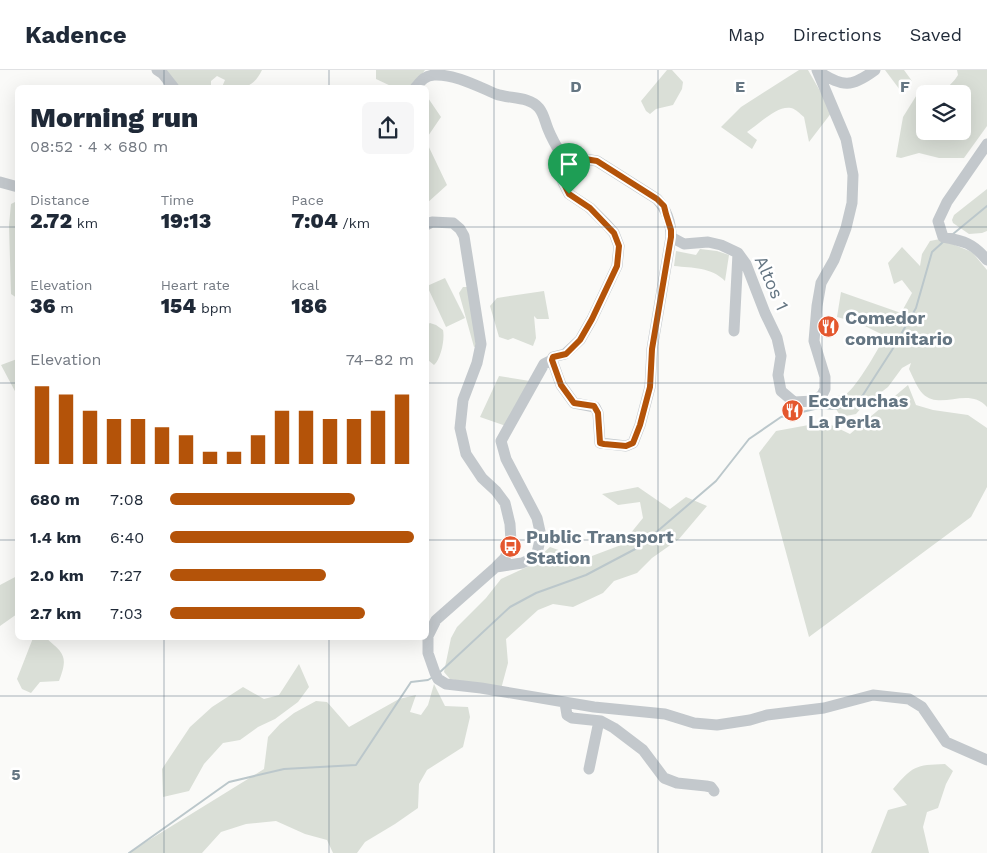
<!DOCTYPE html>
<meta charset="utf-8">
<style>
body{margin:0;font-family:"Work Sans",sans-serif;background:#f6f6f7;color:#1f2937;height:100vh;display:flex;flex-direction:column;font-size:19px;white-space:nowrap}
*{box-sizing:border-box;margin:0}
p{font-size:16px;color:#747a83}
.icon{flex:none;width:28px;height:28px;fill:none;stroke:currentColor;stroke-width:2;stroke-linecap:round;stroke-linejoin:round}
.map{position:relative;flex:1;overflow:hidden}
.side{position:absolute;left:15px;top:15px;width:414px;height:555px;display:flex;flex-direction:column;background:#fff;border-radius:8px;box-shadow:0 5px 20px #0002}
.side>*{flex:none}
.tools{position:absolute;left:916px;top:15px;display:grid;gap:10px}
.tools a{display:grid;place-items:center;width:55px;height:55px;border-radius:8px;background:#fff;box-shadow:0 5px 20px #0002;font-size:25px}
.pin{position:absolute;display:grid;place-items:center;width:42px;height:42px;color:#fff;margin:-51px -21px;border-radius:50% 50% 50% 0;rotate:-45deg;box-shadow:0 0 5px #0007}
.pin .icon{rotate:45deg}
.round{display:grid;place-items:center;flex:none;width:52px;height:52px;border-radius:8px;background:#f6f6f7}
.summary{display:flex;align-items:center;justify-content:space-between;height:85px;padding:0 15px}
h1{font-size:28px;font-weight:800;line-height:38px}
.metrics{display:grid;grid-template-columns:repeat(3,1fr);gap:8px;height:85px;padding:5px 15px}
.metrics div{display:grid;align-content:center}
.metrics b{font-size:21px;font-weight:800}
.metrics small{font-size:14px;font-weight:400}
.metrics p{font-size:14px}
.chart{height:140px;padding:10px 15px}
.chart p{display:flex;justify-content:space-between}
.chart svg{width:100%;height:90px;margin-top:5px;stroke:#b45309;stroke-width:6}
ul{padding:0 15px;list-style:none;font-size:16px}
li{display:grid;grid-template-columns:80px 60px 1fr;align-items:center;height:38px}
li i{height:12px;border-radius:6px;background:#b45309}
header{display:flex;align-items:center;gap:30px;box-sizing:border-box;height:70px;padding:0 25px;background:#fff;border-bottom:1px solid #e0e1e3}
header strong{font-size:24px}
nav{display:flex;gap:28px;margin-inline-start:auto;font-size:18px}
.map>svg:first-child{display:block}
.green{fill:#dadfd7;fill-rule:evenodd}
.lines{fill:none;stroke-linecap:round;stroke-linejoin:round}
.stream{stroke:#bbc7cb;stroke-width:2}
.minor{stroke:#c3c8cc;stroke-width:11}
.route-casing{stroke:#fff;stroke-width:10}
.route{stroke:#b45309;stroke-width:6}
.grid{fill:none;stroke:#657683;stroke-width:1;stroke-opacity:0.55}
.labels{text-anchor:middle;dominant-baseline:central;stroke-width:5;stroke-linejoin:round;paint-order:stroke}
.street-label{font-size:18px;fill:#657683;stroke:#fff}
.poi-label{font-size:18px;font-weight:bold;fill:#657683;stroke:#fff;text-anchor:start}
.grid-label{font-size:16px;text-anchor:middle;font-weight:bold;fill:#657683;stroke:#fff;stroke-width:5;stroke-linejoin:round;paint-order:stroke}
</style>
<header>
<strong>Kadence</strong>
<nav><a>Map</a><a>Directions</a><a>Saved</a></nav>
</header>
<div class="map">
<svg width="987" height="783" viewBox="0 0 987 783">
<rect width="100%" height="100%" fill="#fafaf8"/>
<path class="green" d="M165,0H262C252,20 242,18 222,17L225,10L217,6L211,11V15L213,17H176Z
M376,0H425L412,18L393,17L376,9Z
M667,0H672L683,12L682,19L673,35L656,39L650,44L646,41L641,31Z
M799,0H808L832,42L809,72L804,47C800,44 796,39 791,38C777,35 758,55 747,62L757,70L752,79L721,57L741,37Z
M885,0H904L912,11L900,20Z
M957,0H987V56L964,88H939L919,83L901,88L896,87L903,47L923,15L927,16L931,23L942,24C947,17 954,12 958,5ZM925,24H962V61H925Z
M426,25L441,47L426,69Z
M426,71L447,115L426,134Z
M987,119V161L982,163L969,164L953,153L952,150L954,145Z
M17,131V228L11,224L9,155L11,134Z
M940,169L972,182L987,200V337C968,316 941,341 923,324C917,318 913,307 909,299L911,293L902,298L888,317L862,337L856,344L841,347L836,339L838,326C840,325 843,325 846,324C856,318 879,278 885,266L859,253L837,247L841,222L901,243L912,223L902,210L894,214L888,193L902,177L920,196L922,184L930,171Z
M700,179L717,181L729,185L725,211C711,197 693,198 674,196L676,181L696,185Z
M445,208L465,248L446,257L427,216Z
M463,217H468L479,275L474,277L459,223Z
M544,221L549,249H537L534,246L536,268L533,276L513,268L508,270L499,267L490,236L497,228Z
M430,253L436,255L443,260C445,269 441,289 434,295L428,290L426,255Z
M17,289L18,290L17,325L1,295Z
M499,306L530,311L506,356L480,347Z
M908,315L916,335L933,340L968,345L987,358V417L971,447L809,567L759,383L776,361L825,352L850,364Z
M638,417L670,439L686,427L707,436L679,469L652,488L637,503L614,511L603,523L573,537L553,534L538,540L506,569L508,593L501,619L450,609L444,602L451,568L457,557L486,528L501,509L529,496L550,477L584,489L621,475L643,448L640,432L618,435L602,424Z
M17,506V544L0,556V515Z
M33,568H46C65,584 68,587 59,611L40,612L31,623L22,619L17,609Z
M299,594L309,617L298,632L275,649L258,657L240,670L223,673L204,694L189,721L163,727L162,699L190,657L212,637L243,617L264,629L279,625Z
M434,614L445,636L468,637L470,647L463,677L427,700L419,714L418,738L395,754L365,772L357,783H333L327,770L305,764L276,751L246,754L221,762L202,783H128L264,699L268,667L280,654L294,643L316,631L327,632L349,657L399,629L416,625L410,642L421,645L428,635Z
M945,694L953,701L946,714L938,738L927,742L923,757L929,783H871L888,740L907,735L893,719C913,696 915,695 945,694Z"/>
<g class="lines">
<path class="stream" d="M953,164L987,136
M439,603L510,537L536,523L586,505L639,477L716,411L749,369L781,347L819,338L836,339L861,328L892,280L916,238L932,182L943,172
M129,783L229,712L284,699L356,695L411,612L428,610L433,607"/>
<path class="minor" d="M157,0L163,4L174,18
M818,1C843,18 852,17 875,0
M415,18C421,11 424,6 434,5C455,4 477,16 496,24C509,29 529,26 539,38C544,44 545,52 548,59C553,72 561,84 568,96
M987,74L947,132L938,151L943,167C964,171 973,173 987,190
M0,112L18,117
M426,155L432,152L453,153L460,159L464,166L481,274L477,293L463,330L460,358L466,384L482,408L496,421L505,433L510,454L511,472L505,488L496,497L436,550L428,566V583L435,603L438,609L446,614L481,618L594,637L665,644L694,653L717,655L750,650L767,645L824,638L873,625L909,629L922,637L946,672L987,690
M734,261L738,183
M552,290L561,315L574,333L595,337L598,343L600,373L626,376L633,373L640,355L650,317L652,279L671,167
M496,497L522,493L536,487L541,466L537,448L506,389L501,371L544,294L552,290L553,287L565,284L580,270L592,249L617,196L619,176L614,163L606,154L590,138L569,124L563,112L565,101L570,93L579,88L597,91L657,129C666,139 671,153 671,167L684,174L708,172L721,175L738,183L746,194L765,243L777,268L781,286L778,305L781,321L794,332L814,331L822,325L825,319V307L814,271L817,236L821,213L834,190L846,158L852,133L853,105L846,69L817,0
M565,633L567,645L572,648L601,651L614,658L643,680L664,708L677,713L706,716L711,717L714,721
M589,699L599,651"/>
</g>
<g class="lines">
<defs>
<path id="route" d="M579,88L597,91L657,129L664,136L666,144L671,160V167L652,279L650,317L640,355L633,373L626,376L604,374L600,373L598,343L594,336L574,333L561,315L552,290L553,287L566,284L580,270L592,249L617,196L619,176L614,163L590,138L569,124L563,112L565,102L570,93Z"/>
</defs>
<use href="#route" class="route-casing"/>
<use href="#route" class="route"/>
</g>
<path class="grid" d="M164,0V18M329,0V18M494,0V783M658,0V783M822,0V783M0,157H18M426,157H987M0,313H18M426,313H987M0,470H18M426,470H987M164,568V783M329,568V783M0,626H987"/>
<defs>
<symbol id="restaurant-disc" viewBox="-11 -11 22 22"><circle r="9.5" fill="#e4572e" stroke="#fff"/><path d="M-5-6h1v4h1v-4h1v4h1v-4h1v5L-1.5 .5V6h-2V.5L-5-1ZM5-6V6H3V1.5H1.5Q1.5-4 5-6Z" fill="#fff"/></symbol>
<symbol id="bus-disc" viewBox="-11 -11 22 22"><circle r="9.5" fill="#e4572e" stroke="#fff"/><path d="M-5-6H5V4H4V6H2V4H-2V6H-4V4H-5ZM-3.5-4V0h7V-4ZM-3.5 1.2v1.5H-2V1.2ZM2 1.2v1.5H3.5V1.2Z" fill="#fff"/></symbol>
</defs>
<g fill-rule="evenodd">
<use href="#restaurant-disc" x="816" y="244" width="25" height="25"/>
<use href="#restaurant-disc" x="780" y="328" width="25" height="25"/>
<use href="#bus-disc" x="498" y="464" width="25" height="25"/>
</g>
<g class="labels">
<g class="street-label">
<text transform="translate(772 213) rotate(66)">Altos 1</text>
</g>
<g class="poi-label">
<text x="845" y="247">Comedor<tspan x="845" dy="21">comunitario</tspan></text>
<text x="808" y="330">Ecotruchas<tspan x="808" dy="21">La Perla</tspan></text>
<text x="526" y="466">Public Transport<tspan x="526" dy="21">Station</tspan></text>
</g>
</g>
<g class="grid-label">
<text x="576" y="22">D</text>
<text x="740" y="22">E</text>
<text x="905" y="22">F</text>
<text x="16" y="710">5</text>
</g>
</svg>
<div class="tools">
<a><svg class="icon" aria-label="layers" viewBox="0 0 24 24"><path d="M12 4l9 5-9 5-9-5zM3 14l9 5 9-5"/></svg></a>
</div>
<div class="pin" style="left:569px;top:124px;background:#1e9e55"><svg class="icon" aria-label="arrive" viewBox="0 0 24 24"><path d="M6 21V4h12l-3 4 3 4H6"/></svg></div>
<section class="side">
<div class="summary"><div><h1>Morning run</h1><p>08:52 · 4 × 680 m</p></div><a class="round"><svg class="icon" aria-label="share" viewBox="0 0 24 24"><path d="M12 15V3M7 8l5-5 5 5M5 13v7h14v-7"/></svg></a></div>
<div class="metrics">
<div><p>Distance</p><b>2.72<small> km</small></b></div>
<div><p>Time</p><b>19:13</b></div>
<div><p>Pace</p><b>7:04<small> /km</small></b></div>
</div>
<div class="metrics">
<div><p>Elevation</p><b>36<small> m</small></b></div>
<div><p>Heart rate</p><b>154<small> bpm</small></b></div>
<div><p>kcal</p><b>186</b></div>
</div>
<div class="chart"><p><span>Elevation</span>74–82 m</p>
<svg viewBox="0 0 160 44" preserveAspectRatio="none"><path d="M5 44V6M15 44V10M25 44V18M35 44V22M45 44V22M55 44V26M65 44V30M75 44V38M85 44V38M95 44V30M105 44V18M115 44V18M125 44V22M135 44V22M145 44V18M155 44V10"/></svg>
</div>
<ul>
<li><b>680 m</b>7:08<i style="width:76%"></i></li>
<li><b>1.4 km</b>6:40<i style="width:100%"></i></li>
<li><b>2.0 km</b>7:27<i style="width:64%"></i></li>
<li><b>2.7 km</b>7:03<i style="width:80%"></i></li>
</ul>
</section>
</div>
